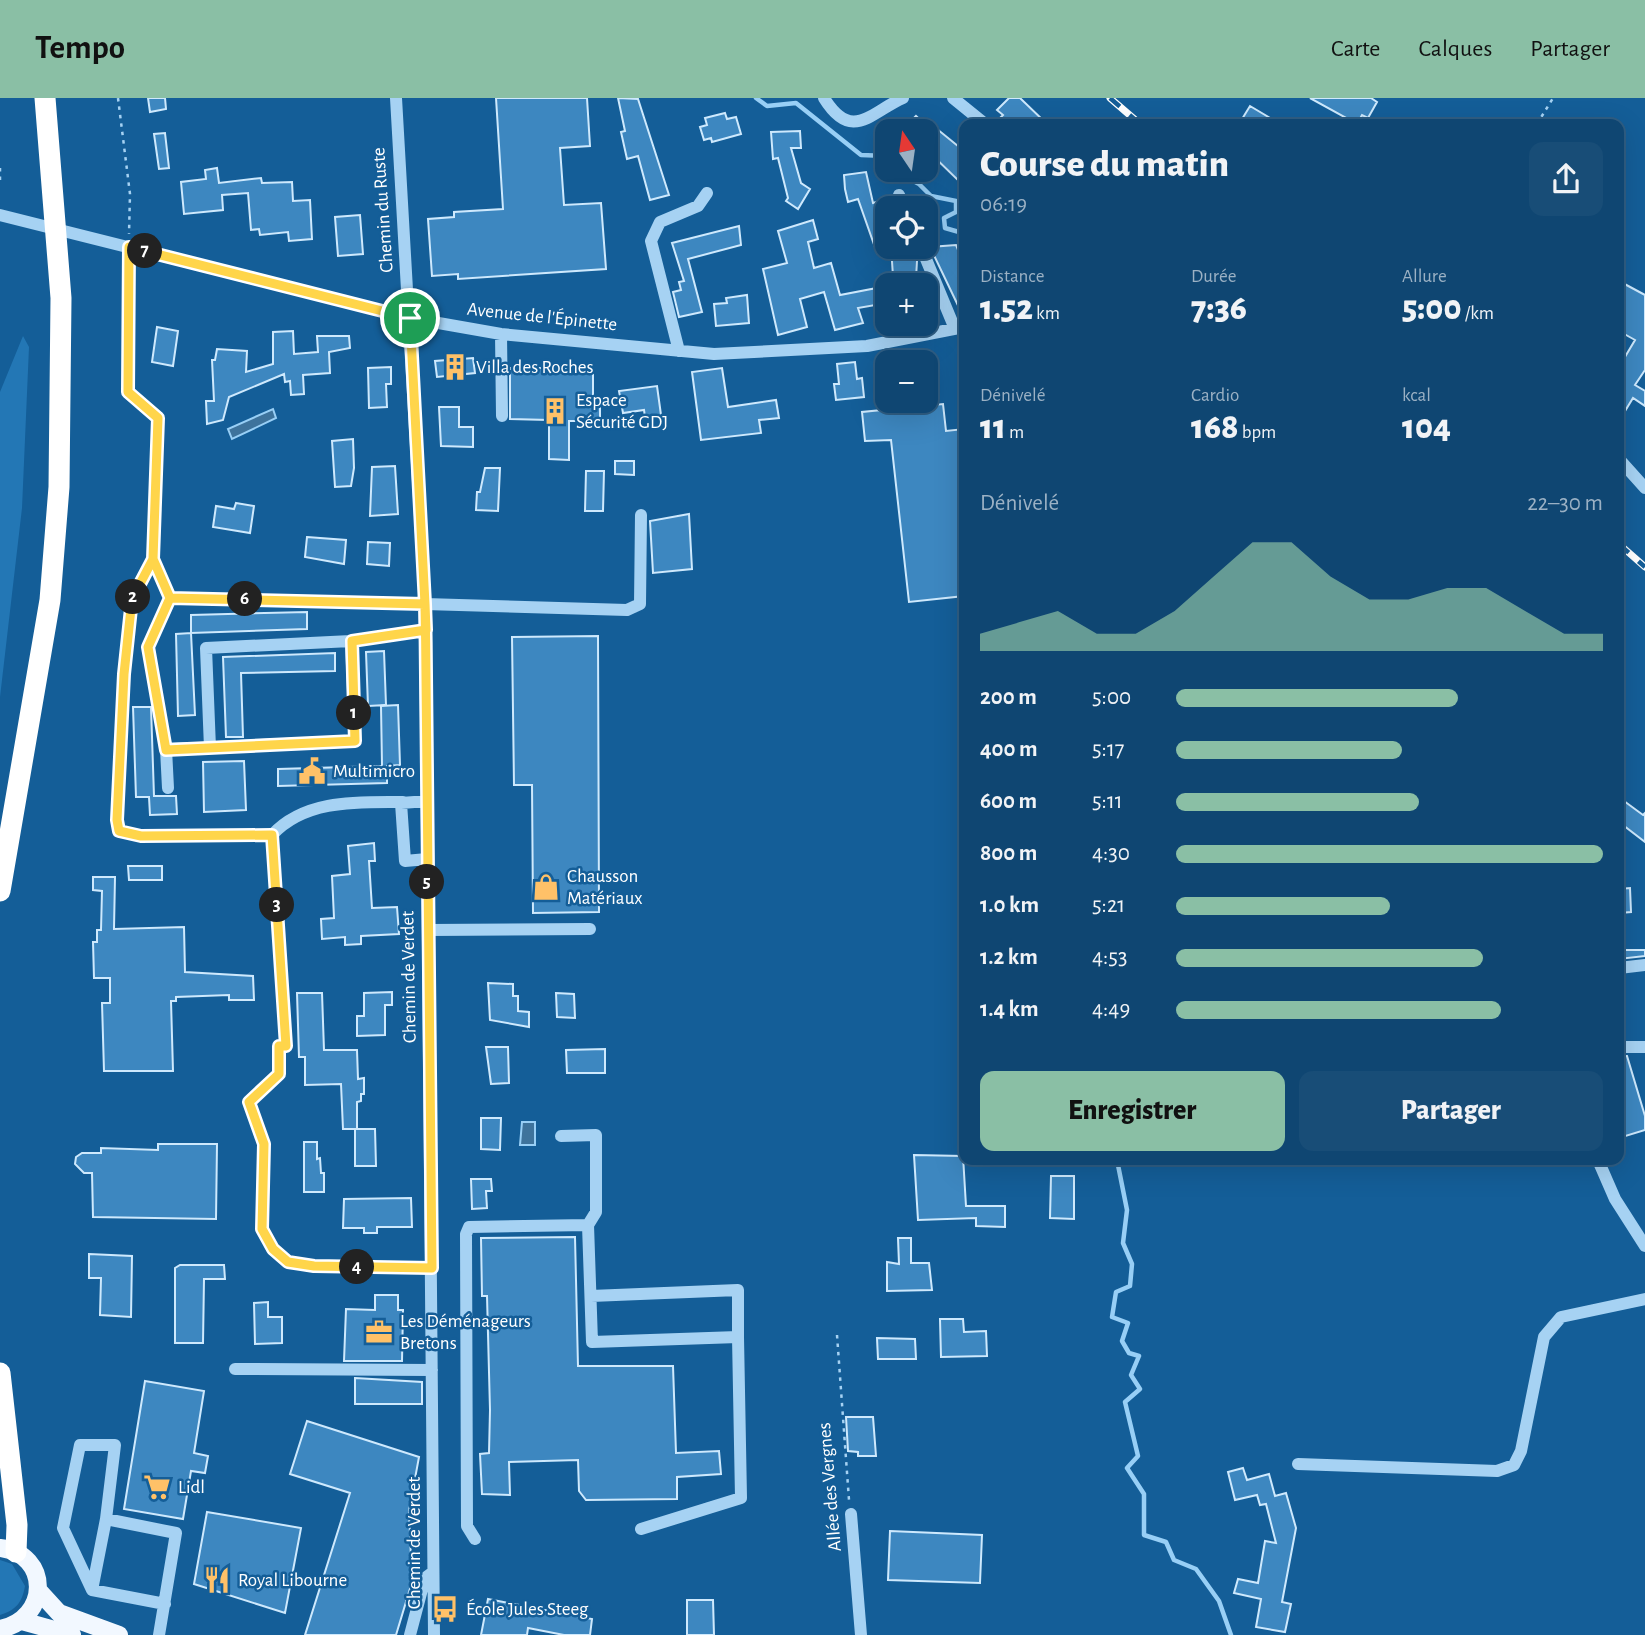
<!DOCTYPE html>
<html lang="fr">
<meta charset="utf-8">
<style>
body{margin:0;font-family:"Alegreya Sans",sans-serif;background:#184d77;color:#f1f3f6;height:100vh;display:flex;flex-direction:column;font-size:26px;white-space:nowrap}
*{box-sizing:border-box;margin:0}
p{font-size:23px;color:#9bb1c4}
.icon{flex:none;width:38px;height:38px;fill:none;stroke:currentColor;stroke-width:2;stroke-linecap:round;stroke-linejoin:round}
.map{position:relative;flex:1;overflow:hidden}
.details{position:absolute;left:959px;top:21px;width:665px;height:1046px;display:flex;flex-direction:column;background:#0f4672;border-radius:14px;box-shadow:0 7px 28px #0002,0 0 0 2px #2f5e84}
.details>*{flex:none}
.needle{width:46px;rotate:347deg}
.tools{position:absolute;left:875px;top:21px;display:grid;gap:14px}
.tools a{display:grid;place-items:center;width:63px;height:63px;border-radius:14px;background:#0f4672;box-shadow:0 7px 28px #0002,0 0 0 2px #2f5e84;font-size:35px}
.pin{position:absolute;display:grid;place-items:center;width:60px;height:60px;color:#fff;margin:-30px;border:4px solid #fff;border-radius:50%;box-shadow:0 2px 7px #0007}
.km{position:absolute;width:35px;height:35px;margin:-18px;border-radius:50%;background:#222;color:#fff;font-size:19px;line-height:35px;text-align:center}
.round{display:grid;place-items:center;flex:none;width:74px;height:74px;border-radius:14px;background:#184d77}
.headline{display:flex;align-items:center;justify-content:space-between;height:119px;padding:0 21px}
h1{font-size:38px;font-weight:800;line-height:52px}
.metrics{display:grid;grid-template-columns:repeat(3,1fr);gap:10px;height:119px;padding:7px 21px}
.metrics div{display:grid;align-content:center}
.metrics b{font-size:35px;font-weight:800}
.metrics small{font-size:19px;font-weight:400}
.metrics p{font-size:19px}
.chart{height:196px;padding:14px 21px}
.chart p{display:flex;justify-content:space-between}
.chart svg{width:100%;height:126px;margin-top:7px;fill:#8abfa5;opacity:.7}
.action{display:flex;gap:14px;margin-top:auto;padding:14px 21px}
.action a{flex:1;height:80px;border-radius:14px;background:#8abfa5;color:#111;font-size:28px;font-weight:800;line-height:80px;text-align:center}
.action a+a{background:#184d77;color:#f1f3f6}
ul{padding:0 21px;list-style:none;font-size:23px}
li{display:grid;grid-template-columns:112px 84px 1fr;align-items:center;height:52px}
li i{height:18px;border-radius:9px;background:#8abfa5}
header{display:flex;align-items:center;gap:42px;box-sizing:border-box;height:98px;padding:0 35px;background:#8abfa5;color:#111}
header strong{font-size:33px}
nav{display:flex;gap:38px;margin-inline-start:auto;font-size:24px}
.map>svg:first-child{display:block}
.green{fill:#2377b5}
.water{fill:#3e739c;stroke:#98cff6;stroke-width:2}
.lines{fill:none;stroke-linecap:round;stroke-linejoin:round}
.stream{stroke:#98cff6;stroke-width:4.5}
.building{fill:#3d87c0;stroke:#cee9fd;stroke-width:2}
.path{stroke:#a6d2f3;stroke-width:2.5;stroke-dasharray:3.5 5;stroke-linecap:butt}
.minor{stroke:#a6d2f3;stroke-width:12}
.major{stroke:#f2f8ff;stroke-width:18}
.highway{stroke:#fff;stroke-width:21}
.rail-casing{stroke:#fff;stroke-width:7}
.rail{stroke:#145e98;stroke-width:4.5;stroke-dasharray:13;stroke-linecap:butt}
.route-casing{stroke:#fff;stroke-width:14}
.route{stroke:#ffd54a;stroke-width:9}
.labels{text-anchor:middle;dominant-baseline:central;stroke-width:5;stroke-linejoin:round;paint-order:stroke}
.street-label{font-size:19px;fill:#fff;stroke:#145e98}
.poi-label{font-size:19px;fill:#fff;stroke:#145e98;text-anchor:start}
</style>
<header>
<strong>Tempo</strong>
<nav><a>Carte</a><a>Calques</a><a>Partager</a></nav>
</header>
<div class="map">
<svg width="1645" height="1537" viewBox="0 0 1645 1537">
<rect width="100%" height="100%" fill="#145e98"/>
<path class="green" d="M23,238L29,249L22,410L0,599V294Z
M0,1462L12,1466L25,1488C22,1505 16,1512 0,1517Z"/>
<path class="water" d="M273,311L276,320L232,341L228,331Z
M522,1024H535V1047H520Z"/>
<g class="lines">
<path class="stream" d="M756,0L767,8L796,5L861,57L887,58
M893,72L919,86L931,98L956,103V114L944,120L945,130L959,134L964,129
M1117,1062L1127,1112L1123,1145L1132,1166L1130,1188L1116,1194L1112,1219L1128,1225L1122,1243L1129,1255L1139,1258L1131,1277L1140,1291L1125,1304L1138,1358L1127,1370L1144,1396V1437L1166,1444L1174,1462L1196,1471L1219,1503L1231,1537"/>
</g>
<path class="building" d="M148,0H165L166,11L150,14Z
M496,0H587L590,48L560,50L564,107L601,105L606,171L458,181V176L432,178L428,121L454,119V114L503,111Z
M618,0L638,1L669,97L650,102L638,58L627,61L621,34L625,33Z
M1009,0H1020L1047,26H994L1003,17L997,12Z
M1310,0H1371L1377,4L1368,20L1362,17L1357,26Z
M1250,8L1280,26H1239Z
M725,15L727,21L736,19L741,36L712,44L711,40L704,42L700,29L707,27L705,20Z
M916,18L926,27V22L964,53V88L926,51V33H901Z
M800,33L801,50H791L801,85L810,91L798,111L786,103L788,100L778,60L773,61L771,34Z
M165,35L169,70L159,71L154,36Z
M217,70L219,85L261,80L262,85L292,84L293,103L310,102L312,141L289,143L288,134L260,137L259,131L251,132L248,95L222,97L223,112L184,116L181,84L206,81L205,72Z
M866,74L873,105L883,102L887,114V152L877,155L858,101L848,104L845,91L844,77Z
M360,117L363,156L338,158L335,119Z
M813,122L818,141L808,144L814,170L831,165L840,197L887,188V205L858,210L863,225L835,232L824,194L800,201L807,229L778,237L763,171L787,165L778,133Z
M739,128L741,147L688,161L702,214L679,219L673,194L681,192L679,184L684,183L672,145Z
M956,147L964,167V220L930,149Z
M891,149H912L917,163L916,180L893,178Z
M1619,183L1645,197V272L1635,287L1645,293V308L1633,300L1619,323V269L1635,242L1619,233Z
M747,197L749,225L716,228L714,206L727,205L726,200Z
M157,229L178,233L173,268L152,264Z
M293,233L294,256L318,254L317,238H349L350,250L329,254L330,275L303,277L304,296L291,297L290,283L285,284L284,276L229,299L223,322L207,326L206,303H214L212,262H215L217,251L247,253L246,274L273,266V234Z
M473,260L475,275L437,279L435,263Z
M855,264L857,281L862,280L864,299L836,302L834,286H839L837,266Z
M391,269V286H386L387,309L369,310L368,270Z
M510,270H574L573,274H593V306H600V323H569V362L549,361V322L510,321Z
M722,270L728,309L776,302L779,320L759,322L761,335L701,342L692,274Z
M657,288L661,317L645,319L644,312L623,315L619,293Z
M943,306L946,333L964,331V498L909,504L891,342L865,343L862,314Z
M439,309H459V329H473V349L441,348Z
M353,341L354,370L351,388L335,389L332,343Z
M615,363H634V377L615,376Z
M395,368L398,416L370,418L372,369Z
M485,370H500L498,413L476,412L477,394H480Z
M586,373H604L603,413H585Z
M236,405L254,408L250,435L213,429L216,408L234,411Z
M689,416L692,471L653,475L650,423Z
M307,439L346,442L344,466L305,459Z
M368,444L390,445L389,468L367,466Z
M307,514V531L191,535V517Z
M191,535L195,617L178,618L176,536Z
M598,538L599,814L533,815L532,687H514L512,539Z
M384,553L386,607L368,608L366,554Z
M335,555V573L241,575L243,639H226L223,559Z
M398,607L400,667L387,668V685L278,688V671L382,668L381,608Z
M133,609H151L154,698H176L177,716L150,717L149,699H136Z
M244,663L246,712L204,714L203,664Z
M1624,703L1643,717L1645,715V744L1619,724V710Z
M374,745L375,763H369L372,810L397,809L399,836L361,838V846L345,847V839L322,841L321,821L334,820L332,778L350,776L348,748Z
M128,768H162V782H129Z
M93,779H115L114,831L184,829L185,874L253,878L254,902H229V897L176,899V903H171L173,973H104L102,905H110V880H94L93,844H97V832H101L102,793L93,792Z
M1630,790L1631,814L1620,815L1619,791Z
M1619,852H1645V858L1619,861Z
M488,885L513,886V898H518V913L529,914V929L490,922Z
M392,894V907H385V937L357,938V918H364V895Z
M297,895H322L324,952H357L358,981L364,980V996H361V1003L357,1004V1031H343L341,986L305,987V959H299Z
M556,895L574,896L575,920L557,919Z
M486,949H508L509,985L491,986Z
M605,951V975H567L566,952Z
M1619,958H1627L1645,1018V1032L1619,1040Z
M481,1020H501L500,1052L481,1051Z
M355,1031H375L376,1068H355Z
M304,1044H317V1061L320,1060L321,1075H324V1094H304Z
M158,1046H217L216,1121L93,1119L92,1075H84L75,1066L76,1059L82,1055H101V1050L158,1052Z
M914,1057L963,1058L966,1108H1005V1129L976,1128V1120L918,1122Z
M1051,1078H1074V1121L1050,1120Z
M471,1081H491L492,1093H486L487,1110L472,1111Z
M411,1100L412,1129H377V1135H364V1130H343L344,1101Z
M575,1139L578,1268H673L676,1355L719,1353L721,1376L677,1379V1401L586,1402L579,1393L578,1362L509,1364L510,1397L482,1396L480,1356L489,1355L490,1312L487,1198H482L481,1140Z
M898,1140H911V1165H929L932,1192L887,1193V1164L899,1166Z
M89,1156L132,1158L131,1219L100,1217L101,1180H89Z
M180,1167H224L225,1181H204L203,1245H175V1170Z
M375,1197H398V1212H403L402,1263H344L346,1211L375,1212Z
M268,1204V1219H282V1245L255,1246L254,1205Z
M940,1221H963L964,1234L986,1233L987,1258L941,1259Z
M877,1240L915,1241L916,1261H878Z
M355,1280L422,1284V1306H355Z
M145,1283L204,1293L194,1355L208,1358L205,1375L191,1373L183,1421L124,1411Z
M846,1319H873L876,1358H858V1354L848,1353Z
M307,1323L419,1359L409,1413L412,1484L396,1537H305L350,1395L290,1376Z
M1243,1370L1247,1382L1269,1376L1275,1398L1286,1395L1296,1430L1282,1504L1291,1506L1285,1534L1256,1529L1261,1501L1234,1495L1238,1481L1258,1485L1265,1443L1276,1445L1266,1406L1260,1407L1257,1397L1235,1402L1228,1374Z
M207,1414L301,1430L285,1515L194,1486Z
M890,1433L982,1437L980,1485L888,1482Z
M488,1501L592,1521L590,1537H564L528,1530L527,1537H481Z
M687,1502H713L714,1537H687Z"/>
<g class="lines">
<path class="path" d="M118,0L130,96L129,136
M1537,26L1553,0
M0,70V83
M129,164L128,294L158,320L153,461L132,501L124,576L119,733L141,738L258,737
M153,461L170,500L148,549L163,637
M170,500L411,505
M258,996L279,976V948H286L273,750
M837,1237L849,1402"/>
<path class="minor" d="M396,0L425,506L434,1537
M824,0C852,45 871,14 903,0
M953,0L985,26
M899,97L905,110
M0,117L410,220L501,236L714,256L867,248L964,229
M921,149L955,231
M501,236L502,318
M1619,249V255
M679,253L651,143L660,124L698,108L707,95
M1619,361L1645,390
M425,506L627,512L640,506L641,417
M210,650L206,550L351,543L426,532
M168,690L166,651L355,643L351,543
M272,737C305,701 358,704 403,704
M427,761L405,763L401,705L428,703
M428,832L590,831
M1619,870L1645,867
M1619,949H1645
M249,1004L264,1046L262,1131L273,1151L288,1164L314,1168L432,1170
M561,1038L596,1037V1114L588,1127
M1598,1062L1615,1101L1645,1148
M591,1198L738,1192V1239
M235,1271L432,1272
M1298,1366L1497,1373L1514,1367L1521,1353L1544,1239L1561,1219L1645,1201
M851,1416L861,1537
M475,1441L467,1428L466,1136L469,1129L588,1127L592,1244L738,1239L741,1400L641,1431
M92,1492L63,1430L80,1347H115L106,1421
M159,1537L176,1435L106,1421L92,1492L165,1506
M410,1537L425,1480L433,1474"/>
<path class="major" d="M0,1450C51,1456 50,1521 0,1531
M38,1492L59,1515L119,1537
M22,1523L72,1537"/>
<path class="highway" d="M0,793L50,502L59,389L61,200L45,0
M0,1275L17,1427L16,1454"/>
<defs>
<path id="rail" d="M1110,0L1140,26
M1619,446L1645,469"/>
</defs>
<use href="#rail" class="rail-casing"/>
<use href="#rail" class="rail"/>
</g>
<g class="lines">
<defs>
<path id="route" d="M410,220L425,506L426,532L352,543L355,643L166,652L148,549L170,500L153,461L132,501L124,576L117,722L119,733L141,738L272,737L286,948H279V976L249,1004L264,1046L262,1131L273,1151L288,1164L314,1168L432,1170C429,948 429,727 425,506L170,500L153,461L158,320L128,294L129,149L410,220"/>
</defs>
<use href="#route" class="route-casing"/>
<use href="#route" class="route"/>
</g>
<defs>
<symbol id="building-bare" viewBox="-9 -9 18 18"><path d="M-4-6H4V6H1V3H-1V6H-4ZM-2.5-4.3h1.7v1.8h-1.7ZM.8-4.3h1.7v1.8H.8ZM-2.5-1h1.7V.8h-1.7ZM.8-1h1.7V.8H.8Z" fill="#ffc168" stroke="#145e98" stroke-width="2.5" paint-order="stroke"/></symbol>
<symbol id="civic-bare" viewBox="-9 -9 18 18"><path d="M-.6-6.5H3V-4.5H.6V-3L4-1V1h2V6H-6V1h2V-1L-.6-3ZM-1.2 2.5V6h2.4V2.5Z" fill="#ffc168" stroke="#145e98" stroke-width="2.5" paint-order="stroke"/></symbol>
<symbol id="shop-bare" viewBox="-9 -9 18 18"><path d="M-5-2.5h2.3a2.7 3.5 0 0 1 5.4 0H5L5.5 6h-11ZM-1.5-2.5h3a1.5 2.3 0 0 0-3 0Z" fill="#ffc168" stroke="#145e98" stroke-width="2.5" paint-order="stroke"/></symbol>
<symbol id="office-bare" viewBox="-9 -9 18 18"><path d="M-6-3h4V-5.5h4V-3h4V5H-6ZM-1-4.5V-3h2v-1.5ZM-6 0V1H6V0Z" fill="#ffc168" stroke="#145e98" stroke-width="2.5" paint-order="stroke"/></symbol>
<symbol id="supermarket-bare" viewBox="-9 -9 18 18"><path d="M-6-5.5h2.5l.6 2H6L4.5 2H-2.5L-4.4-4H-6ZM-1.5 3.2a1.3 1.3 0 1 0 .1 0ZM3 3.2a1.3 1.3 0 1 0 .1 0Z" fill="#ffc168" stroke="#145e98" stroke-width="2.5" paint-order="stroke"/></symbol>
<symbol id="restaurant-bare" viewBox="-9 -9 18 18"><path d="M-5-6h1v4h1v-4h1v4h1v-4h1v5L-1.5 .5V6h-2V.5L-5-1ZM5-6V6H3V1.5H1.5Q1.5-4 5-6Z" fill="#ffc168" stroke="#145e98" stroke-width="2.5" paint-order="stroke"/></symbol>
<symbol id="bus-bare" viewBox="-9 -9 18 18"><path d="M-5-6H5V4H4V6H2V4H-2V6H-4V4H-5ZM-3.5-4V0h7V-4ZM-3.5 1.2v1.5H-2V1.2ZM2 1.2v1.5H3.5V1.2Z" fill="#ffc168" stroke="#145e98" stroke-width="2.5" paint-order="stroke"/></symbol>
</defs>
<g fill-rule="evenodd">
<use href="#building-bare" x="436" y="250" width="38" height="38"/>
<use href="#building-bare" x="536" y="294" width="38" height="38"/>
<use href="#civic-bare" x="293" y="654" width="38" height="38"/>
<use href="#shop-bare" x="527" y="770" width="38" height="38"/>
<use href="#office-bare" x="360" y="1215" width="38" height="38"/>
<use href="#supermarket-bare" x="138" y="1370" width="38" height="38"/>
<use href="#restaurant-bare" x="198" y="1463" width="38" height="38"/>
<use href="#bus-bare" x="426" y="1492" width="38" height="38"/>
</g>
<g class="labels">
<g class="street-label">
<text transform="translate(383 112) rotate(-94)">Chemin du Ruste</text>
<text transform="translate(542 219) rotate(6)">Avenue de l'Épinette</text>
<text transform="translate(409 879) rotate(-91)">Chemin de Verdet</text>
<text transform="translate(830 1389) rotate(-95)">Allée des Vergnes</text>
<text transform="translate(414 1445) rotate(-90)">Chemin de Verdet</text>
</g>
<g class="poi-label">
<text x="476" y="269">Villa des Roches</text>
<text x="576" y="302">Espace<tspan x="576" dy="22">Sécurité GDJ</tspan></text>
<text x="333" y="673">Multimicro</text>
<text x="567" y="778">Chausson<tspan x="567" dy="22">Matériaux</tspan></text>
<text x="400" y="1223">Les Déménageurs<tspan x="400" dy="22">Bretons</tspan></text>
<text x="178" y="1389">Lidl</text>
<text x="238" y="1482">Royal Libourne</text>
<text x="466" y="1511">École Jules Steeg</text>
</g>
</g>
</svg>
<div class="tools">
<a><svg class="needle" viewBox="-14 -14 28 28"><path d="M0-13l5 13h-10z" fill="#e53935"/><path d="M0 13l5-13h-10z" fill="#9bb1c4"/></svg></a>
<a><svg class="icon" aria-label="locate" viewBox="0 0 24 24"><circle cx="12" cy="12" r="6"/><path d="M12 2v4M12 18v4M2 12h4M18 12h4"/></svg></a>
<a>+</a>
<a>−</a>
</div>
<div class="pin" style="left:410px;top:220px;background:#1e9e55"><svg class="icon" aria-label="arrive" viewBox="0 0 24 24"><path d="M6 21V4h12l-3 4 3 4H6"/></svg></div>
<b class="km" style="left:354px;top:615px">1</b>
<b class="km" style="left:133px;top:499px">2</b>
<b class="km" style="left:277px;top:807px">3</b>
<b class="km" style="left:357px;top:1169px">4</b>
<b class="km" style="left:427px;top:784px">5</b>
<b class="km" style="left:245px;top:501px">6</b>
<b class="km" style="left:145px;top:153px">7</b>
<section class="details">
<div class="headline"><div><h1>Course du matin</h1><p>06:19</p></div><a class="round"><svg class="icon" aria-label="share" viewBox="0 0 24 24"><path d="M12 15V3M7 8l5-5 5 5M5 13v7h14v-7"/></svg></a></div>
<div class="metrics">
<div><p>Distance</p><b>1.52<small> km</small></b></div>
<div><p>Durée</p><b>7:36</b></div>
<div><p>Allure</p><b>5:00<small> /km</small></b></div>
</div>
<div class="metrics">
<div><p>Dénivelé</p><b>11<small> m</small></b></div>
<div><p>Cardio</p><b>168<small> bpm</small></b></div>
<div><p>kcal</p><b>104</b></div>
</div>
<div class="chart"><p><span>Dénivelé</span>22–30 m</p>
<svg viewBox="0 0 160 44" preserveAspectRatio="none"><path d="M0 44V38L10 34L20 30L30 38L40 38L50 30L60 18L70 6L80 6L90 18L100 26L110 26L120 22L130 22L140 30L150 38L160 38V44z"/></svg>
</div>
<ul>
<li><b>200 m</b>5:00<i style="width:66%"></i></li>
<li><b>400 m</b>5:17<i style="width:53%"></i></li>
<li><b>600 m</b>5:11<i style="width:57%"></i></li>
<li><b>800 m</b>4:30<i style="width:100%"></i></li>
<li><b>1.0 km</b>5:21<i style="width:50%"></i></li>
<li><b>1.2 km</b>4:53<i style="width:72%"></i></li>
<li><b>1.4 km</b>4:49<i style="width:76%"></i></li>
</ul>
<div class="action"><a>Enregistrer</a><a>Partager</a></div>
</section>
</div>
